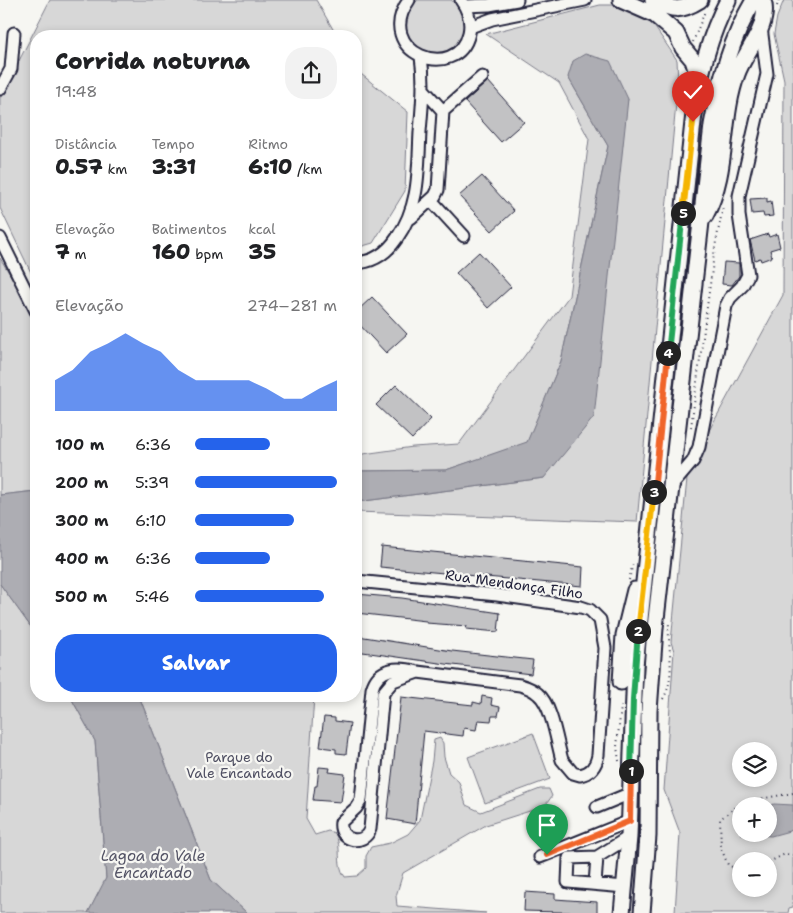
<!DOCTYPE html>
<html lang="pt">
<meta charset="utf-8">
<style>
body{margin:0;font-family:"Shantell Sans",sans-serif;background:#f2f2f2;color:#202124;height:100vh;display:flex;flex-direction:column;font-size:19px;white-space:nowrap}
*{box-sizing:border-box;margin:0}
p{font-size:16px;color:#757577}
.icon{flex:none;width:28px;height:28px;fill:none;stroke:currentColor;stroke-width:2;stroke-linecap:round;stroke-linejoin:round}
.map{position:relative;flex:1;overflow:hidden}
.drawer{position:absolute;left:30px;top:30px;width:332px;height:672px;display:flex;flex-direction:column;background:#fff;border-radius:20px;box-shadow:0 2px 8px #0003}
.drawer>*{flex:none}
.tools{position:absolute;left:732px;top:742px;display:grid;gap:10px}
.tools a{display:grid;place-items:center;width:45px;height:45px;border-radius:50%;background:#fff;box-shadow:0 2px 8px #0003;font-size:25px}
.pin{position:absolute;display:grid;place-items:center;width:42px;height:42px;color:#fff;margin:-51px -21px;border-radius:50% 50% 50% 0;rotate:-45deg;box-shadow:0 0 5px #0007}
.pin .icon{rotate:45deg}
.km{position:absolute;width:25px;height:25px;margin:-12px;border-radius:50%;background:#222;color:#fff;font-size:14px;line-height:25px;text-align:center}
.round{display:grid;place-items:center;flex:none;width:52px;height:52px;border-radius:20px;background:#f2f2f2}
.overview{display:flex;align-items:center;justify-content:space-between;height:85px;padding:0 25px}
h1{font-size:22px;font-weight:800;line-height:38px}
.metrics{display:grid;grid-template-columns:repeat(3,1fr);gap:8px;height:85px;padding:5px 25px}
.metrics div{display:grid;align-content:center}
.metrics b{font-size:21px;font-weight:800}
.metrics small{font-size:14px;font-weight:400}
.metrics p{font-size:14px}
.chart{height:140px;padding:10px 25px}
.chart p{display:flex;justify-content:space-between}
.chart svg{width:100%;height:90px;margin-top:5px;fill:#2563eb;opacity:.7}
.primary-button{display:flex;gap:10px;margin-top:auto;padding:10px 25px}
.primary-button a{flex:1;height:58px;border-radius:20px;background:#2563eb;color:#fff;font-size:20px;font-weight:800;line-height:58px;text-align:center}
ul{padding:0 25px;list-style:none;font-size:16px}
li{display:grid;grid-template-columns:80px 60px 1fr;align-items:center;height:38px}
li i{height:12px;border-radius:6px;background:#2563eb}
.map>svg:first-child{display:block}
.green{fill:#d7d7d7;stroke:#7c7c89;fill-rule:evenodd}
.water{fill:#adadb3;stroke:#757583}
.building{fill:#c2c2c4;stroke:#22223b}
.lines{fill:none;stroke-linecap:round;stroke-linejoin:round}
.minor-casing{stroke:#22223b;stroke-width:15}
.major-casing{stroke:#22223b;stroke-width:19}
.path{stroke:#22223b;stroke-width:2;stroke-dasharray:1 4;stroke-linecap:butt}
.minor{stroke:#f6f6f2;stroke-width:11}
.major{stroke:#f6f6f2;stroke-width:15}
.split-1-casing{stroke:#fff;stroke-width:10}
.split-2-casing{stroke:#fff;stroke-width:10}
.split-3-casing{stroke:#fff;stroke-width:10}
.split-4-casing{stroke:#fff;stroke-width:10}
.split-5-casing{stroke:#fff;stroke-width:10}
.split-6-casing{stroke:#fff;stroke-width:10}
.split-1{stroke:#f0652b;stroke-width:6}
.split-2{stroke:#22a559;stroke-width:6}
.split-3{stroke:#f5b400;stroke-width:6}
.split-4{stroke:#f0652b;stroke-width:6}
.split-5{stroke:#22a559;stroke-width:6}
.split-6{stroke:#f5b400;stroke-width:6}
.labels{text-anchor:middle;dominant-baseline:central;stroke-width:4.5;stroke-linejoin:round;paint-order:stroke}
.street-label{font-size:14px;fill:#22223b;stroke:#f6f6f2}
.park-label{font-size:14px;fill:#4f4f62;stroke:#f6f6f2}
.water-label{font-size:15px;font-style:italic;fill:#535365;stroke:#f6f6f2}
</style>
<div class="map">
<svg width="793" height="913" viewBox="0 0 793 913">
<rect width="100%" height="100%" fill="#f6f6f2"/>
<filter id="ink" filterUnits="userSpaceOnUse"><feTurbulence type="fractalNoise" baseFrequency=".02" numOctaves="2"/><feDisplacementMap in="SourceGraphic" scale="10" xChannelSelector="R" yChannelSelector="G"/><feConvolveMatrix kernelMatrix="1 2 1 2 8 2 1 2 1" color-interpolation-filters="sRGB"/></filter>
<g filter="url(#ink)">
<path class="green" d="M50,0H316L337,36H36V283L0,208V98Z
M418,0H451C460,6 465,16 464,26C464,33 461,38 457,44C433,74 382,32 418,0Z
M784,0H793V907L789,908L788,913H675L680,833L664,790L674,651L671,642L690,448L706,436L783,295L784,80L774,34L777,17ZM741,751H769V779H741ZM741,806H769V834H741ZM741,861H769V889H741Z
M600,5H618L652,23L677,60L678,82L637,522L356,512V502L544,478L628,99L568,77L608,146L561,361L527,443L446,470L356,471V455L413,447L459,444L569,296L589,139L559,83L486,34Z
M356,70L408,112L405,191L373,243L356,248Z
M0,258L36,317V491L0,495Z
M0,584L36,634V696H70L95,741L106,879L88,913H0Z
M139,696H314L306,819L315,835L328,831L335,833C343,848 335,863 345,877L357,876L366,868V856L371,847L390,843L408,834L420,820L432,761L434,740L440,738L443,743L444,757L449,773L459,782L466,805L481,812L540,789H549L552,796L547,803L536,809L486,825L403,873L396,896L397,906L486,913H247L211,880Z
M533,733L550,779L485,803L468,757Z"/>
<path class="water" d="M585,54L610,61L628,99L594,417L544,478L356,502V471L446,470L527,442L561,361L608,146L568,77L573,61Z
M36,491V634L0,584V495Z
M70,696H139L211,880L247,913H88L106,878L95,741Z
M774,804L793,805V830L771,836L755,835L754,834H769V806Z"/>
<path class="building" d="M488,81L524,122L501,142L465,102Z
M482,176L514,211L492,231L459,196Z
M767,198V202L771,201L773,216L764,217L763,213L752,214L750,199Z
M768,234L769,237L777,234L780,247L770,250L772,257L761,261L760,258L755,260L750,240Z
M479,252L511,287L488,308L456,273Z
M724,262L739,263V276L732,285L722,284Z
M372,297L407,334L386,353L356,321V312Z
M396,385L431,419L412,439L376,405Z
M382,547L583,567L582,586L380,567Z
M356,594L402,598L500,613L498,632L466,629L467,626L426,623V621L356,613Z
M358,636L452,651L533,660L531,674L453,665L356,651Z
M482,696L492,698L491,705L500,707L498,716H492L491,721L478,720L476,730L464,728L463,736L424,731L415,824L387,819L401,697L473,705V702L481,704Z
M324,717L335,718V721L350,723L346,754L336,753V749L320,747Z
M319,767L330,768L329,772L345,774L341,802L313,800L315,786H317Z
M525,892L555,894V899L597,902V913L524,911Z"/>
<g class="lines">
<defs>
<path id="minor" d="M409,0C372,52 457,85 469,33C472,20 468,10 461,0
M465,6L489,5L517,0
M470,27L492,19L585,0
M0,89L11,69L14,33
M443,111L482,77
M431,200L464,236
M411,218L435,196L438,190L443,111L423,89
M0,238L36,311
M356,263C374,262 387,253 397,238C420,205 418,171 420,132C422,107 425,82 421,57
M671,487L693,461L699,447L726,306L730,298L742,286L748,275L739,215V196L767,74L761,27
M356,581L497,595L581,607L590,610L600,620L605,648L598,755C596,766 591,773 580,775L573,773L562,760C557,743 552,705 538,694C533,689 527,687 520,685L418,672C399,667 378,666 372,689L361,800L356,808L341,822C338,841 364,847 370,829L383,693L393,681L418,672
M597,807L631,793
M540,857L630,821
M595,884L597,857
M625,887L568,882L569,858L597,857L629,837"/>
<path id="major" d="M621,0L655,15L676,33L683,48L693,60L699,79
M653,0C673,11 681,12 700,0
M705,216C729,172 720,120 737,74C745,51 771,26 763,0
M621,682L624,635L635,590
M622,913L629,837L635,666L693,122C698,80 708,38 728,0
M642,913L648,836L649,711L655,628L712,125C720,80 731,39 754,0"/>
</defs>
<use href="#minor" class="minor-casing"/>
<use href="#major" class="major-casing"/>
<path class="path" d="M777,6L779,0
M693,42L705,11
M691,427L715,247L723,207
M629,580L633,563
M663,699C677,675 667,648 669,623
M619,761L617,747L621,706
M769,862L785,854L793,855
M741,871L728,865L721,848L720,819L743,802L793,793"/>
<use href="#minor" class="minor"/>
<use href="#major" class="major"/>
</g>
</g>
<g class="lines" filter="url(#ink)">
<defs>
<path id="split-1" d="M547,855L630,821L631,771"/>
<path id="split-2" d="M631,771L633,699L638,631"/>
<path id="split-3" d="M638,631L654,492"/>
<path id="split-4" d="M654,492L668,353"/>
<path id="split-5" d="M668,353L683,213"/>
<path id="split-6" d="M683,213L693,122"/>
</defs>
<use href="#split-1" class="split-1-casing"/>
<use href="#split-2" class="split-2-casing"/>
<use href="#split-3" class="split-3-casing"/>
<use href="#split-4" class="split-4-casing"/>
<use href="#split-5" class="split-5-casing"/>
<use href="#split-6" class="split-6-casing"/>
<use href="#split-1" class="split-1"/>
<use href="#split-2" class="split-2"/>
<use href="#split-3" class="split-3"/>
<use href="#split-4" class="split-4"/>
<use href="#split-5" class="split-5"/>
<use href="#split-6" class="split-6"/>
</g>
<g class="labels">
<g class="street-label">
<text transform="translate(514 584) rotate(8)">Rua Mendonça Filho</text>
</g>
<g class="park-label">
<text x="239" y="757">Parque do<tspan x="239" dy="16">Vale Encantado</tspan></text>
</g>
<g class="water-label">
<text x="153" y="856">Lagoa do Vale<tspan x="153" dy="17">Encantado</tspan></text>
</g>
</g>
</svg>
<div class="tools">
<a><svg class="icon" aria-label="layers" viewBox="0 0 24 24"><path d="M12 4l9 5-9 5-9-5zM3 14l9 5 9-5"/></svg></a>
<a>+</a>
<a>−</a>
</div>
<div class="pin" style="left:547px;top:855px;background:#1e9e55"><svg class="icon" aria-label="arrive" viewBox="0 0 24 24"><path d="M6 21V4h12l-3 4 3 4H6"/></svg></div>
<div class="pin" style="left:693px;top:122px;background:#d93025"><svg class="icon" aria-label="check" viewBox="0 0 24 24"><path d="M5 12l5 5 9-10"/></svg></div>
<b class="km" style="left:631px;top:771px">1</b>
<b class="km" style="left:638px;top:631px">2</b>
<b class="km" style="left:654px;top:492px">3</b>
<b class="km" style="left:668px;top:353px">4</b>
<b class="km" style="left:683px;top:213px">5</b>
<section class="drawer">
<div class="overview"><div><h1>Corrida noturna</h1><p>19:48</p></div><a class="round"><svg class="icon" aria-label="share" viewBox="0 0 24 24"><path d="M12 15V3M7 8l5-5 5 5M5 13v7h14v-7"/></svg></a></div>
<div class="metrics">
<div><p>Distância</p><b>0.57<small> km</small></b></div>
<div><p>Tempo</p><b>3:31</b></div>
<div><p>Ritmo</p><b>6:10<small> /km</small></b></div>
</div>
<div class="metrics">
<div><p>Elevação</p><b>7<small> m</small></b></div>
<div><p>Batimentos</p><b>160<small> bpm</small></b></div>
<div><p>kcal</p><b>35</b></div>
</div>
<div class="chart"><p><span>Elevação</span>274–281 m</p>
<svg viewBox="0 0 160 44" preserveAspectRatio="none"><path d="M0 44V29L10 24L20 15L30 11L40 6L50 11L60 15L70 24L80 29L90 29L100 29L110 29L120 33L130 38L140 38L150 33L160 29V44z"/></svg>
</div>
<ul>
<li><b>100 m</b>6:36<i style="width:53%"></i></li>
<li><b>200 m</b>5:39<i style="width:100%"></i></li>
<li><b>300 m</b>6:10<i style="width:70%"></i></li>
<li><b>400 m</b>6:36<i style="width:53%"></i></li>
<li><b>500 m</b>5:46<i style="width:91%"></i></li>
</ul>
<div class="primary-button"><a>Salvar</a></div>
</section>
</div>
